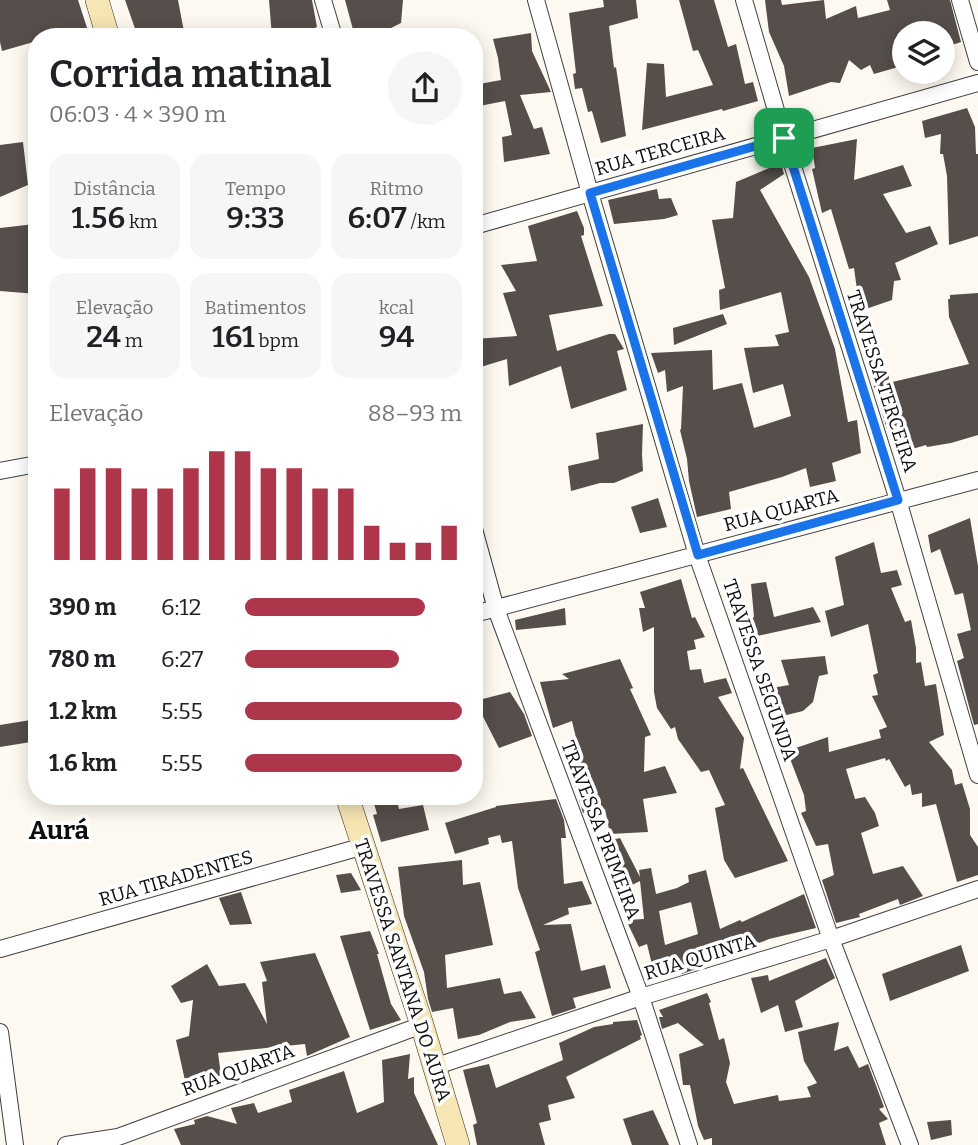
<!DOCTYPE html>
<html lang="pt">
<meta charset="utf-8">
<style>
body{margin:0;font-family:Bitter,serif;background:#f6f6f6;color:#202124;height:100vh;display:flex;flex-direction:column;font-size:26px;white-space:nowrap}
*{box-sizing:border-box;margin:0}
p{font-size:23px;color:#757577}
.icon{flex:none;width:38px;height:38px;fill:none;stroke:currentColor;stroke-width:2;stroke-linecap:round;stroke-linejoin:round}
.map{position:relative;flex:1;overflow:hidden}
.sheet{position:absolute;left:28px;top:28px;width:455px;height:777px;display:flex;flex-direction:column;background:#fff;border-radius:28px;box-shadow:0 4px 18px #0003}
.sheet>*{flex:none}
.fabs{position:absolute;left:892px;top:21px;display:grid;gap:14px}
.fabs a{display:grid;place-items:center;width:63px;height:63px;border-radius:50%;background:#fff;box-shadow:0 4px 18px #0003;font-size:35px}
.pin{position:absolute;display:grid;place-items:center;width:60px;height:60px;color:#fff;margin:-30px;border-radius:14px;box-shadow:0 4px 10px #0006}
.round{display:grid;place-items:center;flex:none;width:74px;height:74px;border-radius:37px;background:#f6f6f6}
.overview{display:flex;align-items:center;justify-content:space-between;height:119px;padding:0 21px}
h1{font-size:38px;font-weight:600;line-height:52px}
.metrics{display:grid;grid-template-columns:repeat(3,1fr);gap:10px;height:119px;padding:7px 21px}
.metrics div{display:grid;align-content:center;border-radius:18px;background:#f6f6f6;text-align:center}
.metrics b{font-size:30px;font-weight:600}
.metrics small{font-size:19px;font-weight:400}
.metrics p{font-size:19px}
.chart{height:196px;padding:14px 21px}
.chart p{display:flex;justify-content:space-between}
.chart svg{width:100%;height:126px;margin-top:7px;stroke:#ae364b;stroke-width:6}
ul{padding:0 21px;list-style:none;font-size:23px}
li{display:grid;grid-template-columns:112px 84px 1fr;align-items:center;height:52px}
li i{height:18px;border-radius:9px;background:#ae364b}
.map>svg:first-child{display:block}
.building{fill:#554e4b;fill-rule:evenodd}
.lines{fill:none;stroke-linecap:round;stroke-linejoin:round}
.street-casing{stroke:#414141;stroke-width:18}
.secondary-casing{stroke:#303030;stroke-width:24}
.street{stroke:#fff;stroke-width:16}
.secondary{stroke:#f6e6b3;stroke-width:23}
.route-casing{stroke:#fff;stroke-width:14}
.route{stroke:#1a73e8;stroke-width:9}
.labels{text-anchor:middle;dominant-baseline:central;stroke-width:7;stroke-linejoin:round;paint-order:stroke}
.street-label{font-size:19px;fill:#0e0e0e;stroke:#fff}
.district-label{font-size:26px;font-weight:bold;fill:#0e0e0e;stroke:#fff}
</style>
<div class="map">
<svg width="978" height="1145" viewBox="0 0 978 1145">
<rect width="100%" height="100%" fill="#fdf9f0"/>
<path class="building" d="M0,0H78L90,37H37V41L2,51L0,42Z
M125,0H178L185,37H138Z
M269,0H312L317,27L312,29L314,37H272Z
M345,0H403L401,23L385,31L386,37H355Z
M603,0H636L638,18L609,26L614,68L616,67L626,136L601,143L592,111L588,112L582,88L575,89L573,74L576,73L569,13L604,7Z
M679,0H714L728,47L736,44L745,84L753,82L758,101L723,111L722,109L642,130L647,63L664,64L666,97L713,85L698,50L693,51Z
M765,0H781L782,5L824,0L826,19L856,6L858,18L890,10L887,0H950L961,42L943,48V33H898L905,65L874,74L870,65L861,70L849,60L840,83L831,82L789,96L784,66L769,32Z
M531,33L532,51L551,92L520,95L534,129L542,127L550,154L504,162L502,137L512,135L505,101L474,107V85L501,80L498,58L493,39Z
M967,108L975,127L976,154H978V236L949,245L947,176L943,154H940L941,134L925,138L922,121Z
M857,139L854,180L903,165L912,186L883,194L906,233L930,226L938,244L895,263L901,280L894,281L892,300L860,311L854,268L849,269L831,209L822,213L812,169L815,168L812,148Z
M23,142L28,185L0,197V145Z
M781,163L784,174L760,190L809,277L835,349L848,422L857,420L861,453L832,463L836,481L810,487L806,468L782,477L729,492L731,509L697,517L689,481L687,459L680,430L681,429L683,386L667,392L665,370L658,373L651,353L712,350L713,390L742,383L754,428L791,416L783,384L753,393L744,348L779,346L775,335L789,332L781,292L720,310L719,290L725,288L712,220L733,218L736,182Z
M657,189L659,199L671,198L678,215L664,219L614,224L608,200Z
M577,211L584,228V235L581,236L603,306L549,315L557,351L609,334H615L624,349L617,351L627,390L571,409L561,366L509,386L507,359L474,369V339L517,336L503,293L516,291L501,265L537,261L528,226Z
M35,224L37,234V294L0,291V228Z
M978,293V435L951,443L927,447L926,445L902,452L896,426L887,429L870,374L890,371L888,383L969,364L949,317L948,299H950V295Z
M723,314L727,324L674,345L673,328Z
M643,424L642,454L643,471L614,483H600L571,491L568,466L599,459L596,433Z
M658,498L667,527L640,533L631,507Z
M970,518L978,566V724L974,725L957,661L964,658L957,634L971,630L963,593L955,595L940,549L931,553L928,535Z
M874,542L881,573L897,570L902,585L891,588L905,622L911,620L916,648V663L921,662L925,686L936,684L944,735L929,742L952,770L955,785L962,783L970,809V835L978,847V875L957,882L936,804L922,807V793L912,795L910,784L905,787L889,759L886,761L885,758L846,769L855,799L865,797L875,813L879,826L861,833L873,874L903,866L923,896L900,905L898,899L859,914L860,917L836,923L822,880L834,875L828,844L816,846L801,813L806,811L804,795L787,751L828,737L829,752L881,738L879,730L887,727L872,696L878,695L873,675L878,673L868,624L831,637L825,611L844,605L835,557Z
M681,579L692,618L695,617L705,637L694,640L696,649L687,651L690,670L701,669L704,683L726,678L732,693L718,697L744,738L740,769L743,768L788,861L735,878L724,860L715,808L725,805L709,770L701,772L678,739L675,727L671,729L657,708L654,692V627L643,632L639,608H645L640,592Z
M766,582L774,617L813,607L821,622L748,638L750,619L754,617L751,584Z
M565,608L566,625L516,630L515,620Z
M825,656L828,674L819,676L813,702L803,711L770,719L761,690L789,685L781,660Z
M620,659L633,688L630,689L651,735L645,737L644,772L665,766L677,793L643,799L648,832L610,834L605,809L583,813L566,757L580,755L572,721L553,728L540,682L569,679L562,674Z
M510,692L524,714L532,736L499,748L475,701Z
M37,719V741L0,747V725Z
M372,796H396L399,809L423,805L429,830L381,842L373,815L377,814Z
M556,799L564,820L566,838H561L564,884L582,881L592,904L568,908L569,914L543,925L571,924L581,971L605,965L611,988L573,998L576,1008L552,1016L535,952L540,950L518,888L512,841L502,843L500,835L488,838L489,844L455,854L445,823L496,807V806Z
M620,838L640,877L639,870L651,868L656,894L677,888L689,882L688,875L706,870L720,929L740,920L742,922L804,894L816,928L769,939L696,969L682,974L680,971L655,977L647,944L639,947L626,920L644,919L640,881L622,890L603,842ZM691,902L698,934L665,945L659,911Z
M462,860L463,885L480,882L493,945L445,955L447,988L500,978L504,994L521,991L536,1018L510,1022L479,1035L458,1039L453,1008L432,1012L428,999L424,972L404,916L398,867Z
M351,873L361,890L341,893L336,875Z
M241,892L252,924L230,925L219,898Z
M370,931L379,954H377L391,1004L401,1020L370,1030L340,936Z
M961,945L969,971L890,1001L882,974Z
M315,953L350,1037L307,1056L305,1044L218,1053L221,1075L202,1083L188,1094L176,1040L189,1036L193,1000L181,1003L171,986L207,964L219,986L245,983L267,1024L262,982L267,981L260,962Z
M826,958L835,978L795,1001L803,1027L785,1032L778,1005L761,1013L751,978L768,975L769,981Z
M707,993L711,1002L709,1003L719,1040L724,1038L730,1063L726,1082L734,1104L778,1095L779,1101L811,1097L807,1087L817,1083L804,1061L798,1032L839,1022L834,1051L848,1046L859,1068L868,1064L884,1107L879,1109L888,1119L879,1123L886,1145H712V1138L704,1140L698,1126L690,1085H683L679,1054L704,1045L678,1023L662,1029L659,1017H663L659,1010Z
M637,1020L642,1035L640,1036L641,1039L566,1077L575,1098L548,1105L551,1120L539,1123L545,1145H477L473,1125L477,1123L463,1070L489,1064L496,1088L563,1060L559,1043L594,1027L613,1024V1022Z
M410,1054L408,1079L414,1077V1093L438,1145H181L174,1129L195,1124L194,1120L207,1116L237,1124L231,1108L254,1103L258,1113L292,1102L289,1090L344,1071L357,1113L384,1102L382,1060Z
M653,1110L669,1145H632L623,1119Z
M951,1120L952,1135L931,1140L927,1122Z"/>
<g class="lines">
<defs>
<path id="street" d="M323,0L334,37
M536,0L590,193L697,555L831,939L910,1145
M744,0L784,138L898,500L978,775
M960,0L978,62
M474,226L978,83
M0,471L37,464
M474,529L496,609L641,997L689,1145
M474,614L978,480
M0,949L364,846
M0,1032L15,1145
M434,1067L641,997L831,939L978,889
M66,1145L118,1137L422,1025"/>
<path id="secondary" d="M97,0L108,37
M347,796L422,1025L458,1145"/>
</defs>
<use href="#street" class="street-casing"/>
<use href="#secondary" class="secondary-casing"/>
<use href="#street" class="street"/>
<use href="#secondary" class="secondary"/>
</g>
<g class="lines">
<defs>
<path id="route" d="M784,138L898,500L698,555L590,193Z"/>
</defs>
<use href="#route" class="route-casing"/>
<use href="#route" class="route"/>
</g>
<g class="labels">
<g class="street-label">
<text transform="translate(660 151) rotate(-16)">RUA TERCEIRA</text>
<text transform="translate(882 381) rotate(72)">TRAVESSA TERCEIRA</text>
<text transform="translate(781 510) rotate(-15)">RUA QUARTA</text>
<text transform="translate(760 670) rotate(71)">TRAVESSA SEGUNDA</text>
<text transform="translate(601 830) rotate(69)">TRAVESSA PRIMEIRA</text>
<text transform="translate(176 878) rotate(-16)">RUA TIRADENTES</text>
<text transform="translate(700 957) rotate(-17)">RUA QUINTA</text>
<text transform="translate(403 970) rotate(72)">TRAVESSA SANTANA DO AURA</text>
<text transform="translate(238 1070) rotate(-20)">RUA QUARTA</text>
</g>
<g class="district-label">
<text x="59" y="830">Aurá</text>
</g>
</g>
</svg>
<div class="fabs">
<a><svg class="icon" aria-label="layers" viewBox="0 0 24 24"><path d="M12 4l9 5-9 5-9-5zM3 14l9 5 9-5"/></svg></a>
</div>
<div class="pin" style="left:784px;top:138px;background:#1e9e55"><svg class="icon" aria-label="arrive" viewBox="0 0 24 24"><path d="M6 21V4h12l-3 4 3 4H6"/></svg></div>
<section class="sheet">
<div class="overview"><div><h1>Corrida matinal</h1><p>06:03 · 4 × 390 m</p></div><a class="round"><svg class="icon" aria-label="share" viewBox="0 0 24 24"><path d="M12 15V3M7 8l5-5 5 5M5 13v7h14v-7"/></svg></a></div>
<div class="metrics">
<div><p>Distância</p><b>1.56<small> km</small></b></div>
<div><p>Tempo</p><b>9:33</b></div>
<div><p>Ritmo</p><b>6:07<small> /km</small></b></div>
</div>
<div class="metrics">
<div><p>Elevação</p><b>24<small> m</small></b></div>
<div><p>Batimentos</p><b>161<small> bpm</small></b></div>
<div><p>kcal</p><b>94</b></div>
</div>
<div class="chart"><p><span>Elevação</span>88–93 m</p>
<svg viewBox="0 0 160 44" preserveAspectRatio="none"><path d="M5 44V19M15 44V12M25 44V12M35 44V19M45 44V19M55 44V12M65 44V6M75 44V6M85 44V12M95 44V12M105 44V19M115 44V19M125 44V32M135 44V38M145 44V38M155 44V32"/></svg>
</div>
<ul>
<li><b>390 m</b>6:12<i style="width:83%"></i></li>
<li><b>780 m</b>6:27<i style="width:71%"></i></li>
<li><b>1.2 km</b>5:55<i style="width:100%"></i></li>
<li><b>1.6 km</b>5:55<i style="width:100%"></i></li>
</ul>
</section>
</div>
